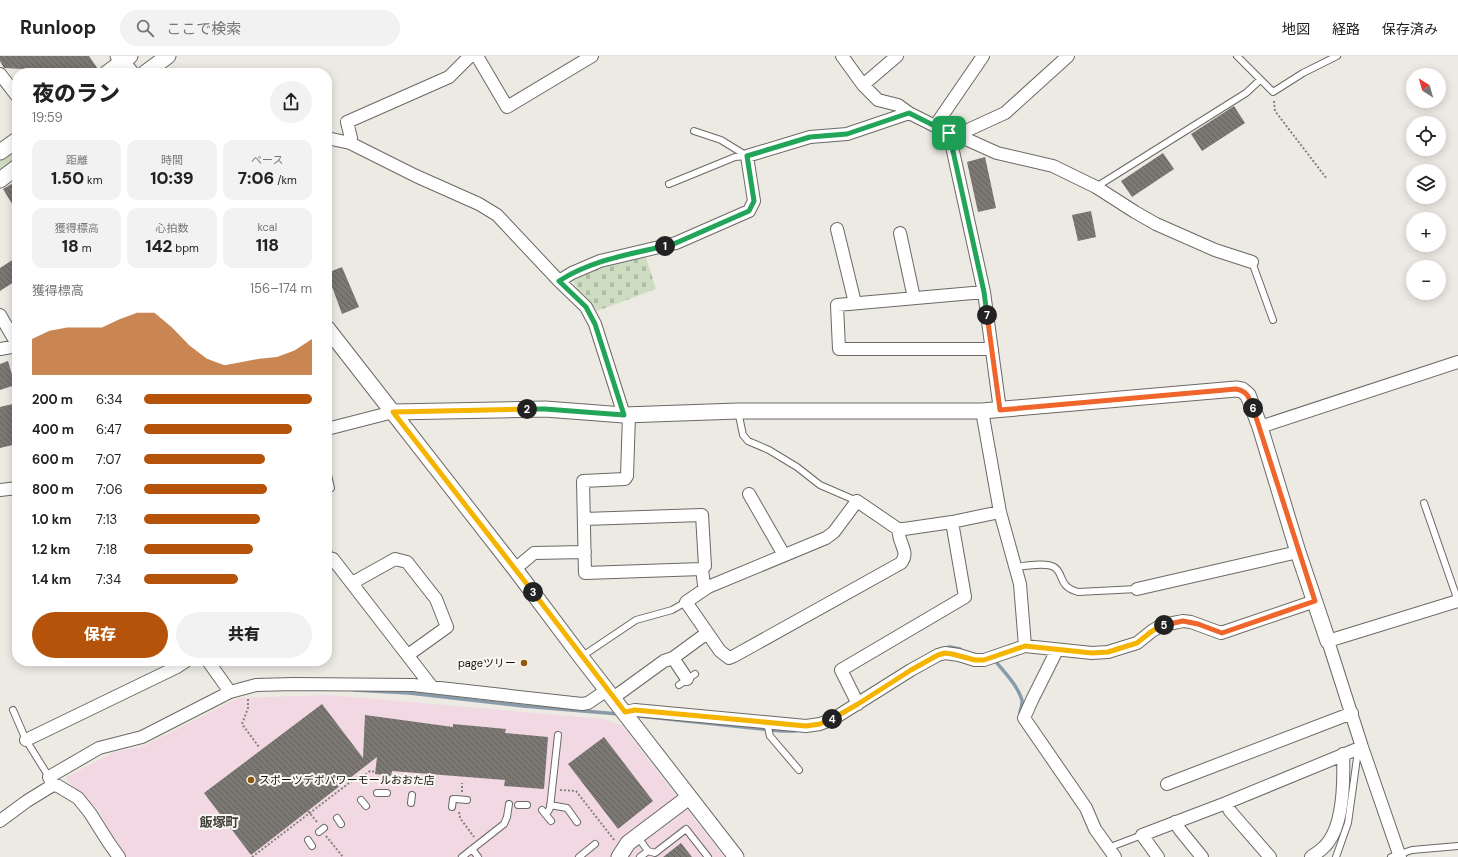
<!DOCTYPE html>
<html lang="ja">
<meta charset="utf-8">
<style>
body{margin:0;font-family:"DM Sans","Noto Sans JP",sans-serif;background:#f2f2f2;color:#222;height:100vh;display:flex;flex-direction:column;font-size:15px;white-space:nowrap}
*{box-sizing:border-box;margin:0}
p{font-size:13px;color:#767676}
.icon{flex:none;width:22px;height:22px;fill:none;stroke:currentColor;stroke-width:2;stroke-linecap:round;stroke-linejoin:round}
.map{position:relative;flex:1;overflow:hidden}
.side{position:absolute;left:12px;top:12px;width:320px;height:598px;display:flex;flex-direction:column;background:#fff;border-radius:16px;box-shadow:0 2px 10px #0003}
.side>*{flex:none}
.needle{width:26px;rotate:323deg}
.controls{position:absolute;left:1406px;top:12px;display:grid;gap:8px}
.controls a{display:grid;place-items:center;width:40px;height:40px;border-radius:50%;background:#fff;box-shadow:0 2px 10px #0003;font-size:20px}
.pin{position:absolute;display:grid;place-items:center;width:34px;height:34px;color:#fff;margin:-17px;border-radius:8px;box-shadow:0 2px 6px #0006}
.km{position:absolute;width:20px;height:20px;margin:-10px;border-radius:50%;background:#222;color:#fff;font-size:11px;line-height:20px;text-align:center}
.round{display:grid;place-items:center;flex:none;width:42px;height:42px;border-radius:21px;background:#f2f2f2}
.summary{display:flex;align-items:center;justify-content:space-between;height:68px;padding:0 20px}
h1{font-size:22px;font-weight:800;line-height:30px}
.stats{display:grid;grid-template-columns:repeat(3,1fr);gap:6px;height:68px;padding:4px 20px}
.stats div{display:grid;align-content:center;border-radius:10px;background:#f2f2f2;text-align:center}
.stats b{font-size:17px;font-weight:800}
.stats small{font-size:11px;font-weight:400}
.stats p{font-size:11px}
.chart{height:112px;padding:8px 20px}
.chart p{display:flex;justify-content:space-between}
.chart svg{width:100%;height:72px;margin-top:4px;fill:#b45309;opacity:.7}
.button{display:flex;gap:8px;margin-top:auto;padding:8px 20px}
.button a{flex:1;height:46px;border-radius:24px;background:#b45309;color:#fff;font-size:16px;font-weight:800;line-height:46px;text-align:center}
.button a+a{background:#f2f2f2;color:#222}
ul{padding:0 20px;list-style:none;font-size:13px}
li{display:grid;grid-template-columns:64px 48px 1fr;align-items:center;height:30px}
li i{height:10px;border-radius:5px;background:#b45309}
header{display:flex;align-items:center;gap:24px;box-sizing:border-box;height:56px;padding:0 20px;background:#fff;border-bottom:1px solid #e0e0e0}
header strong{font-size:19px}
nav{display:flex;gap:22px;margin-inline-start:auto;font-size:14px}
.search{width:280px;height:36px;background:#f2f2f2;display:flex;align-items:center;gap:10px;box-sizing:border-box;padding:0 14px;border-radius:22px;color:#767676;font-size:15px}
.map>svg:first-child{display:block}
.commercial{fill:#f1d8e3}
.grass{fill:#ceddc1}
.cemetery{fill:url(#cemetery-stones)}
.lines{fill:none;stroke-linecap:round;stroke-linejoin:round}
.stream{stroke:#899bab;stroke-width:3.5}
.building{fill:url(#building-back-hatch)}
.service-casing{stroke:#6b6964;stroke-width:8}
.minor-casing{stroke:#6b6964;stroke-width:14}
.tertiary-casing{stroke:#6b6964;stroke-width:17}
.path{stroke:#85837e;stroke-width:2;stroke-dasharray:2 2;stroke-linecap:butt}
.service{stroke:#fff;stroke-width:6}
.minor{stroke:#fff;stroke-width:12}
.tertiary{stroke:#fff;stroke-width:15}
.split-1-casing{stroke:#fff;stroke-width:8}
.split-2-casing{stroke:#fff;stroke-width:8}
.split-3-casing{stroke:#fff;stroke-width:8}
.split-4-casing{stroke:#fff;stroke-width:8}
.split-5-casing{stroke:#fff;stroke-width:8}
.split-6-casing{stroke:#fff;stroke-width:8}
.split-7-casing{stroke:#fff;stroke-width:8}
.split-8-casing{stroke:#fff;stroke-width:8}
.split-1{stroke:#22a559;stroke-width:5}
.split-2{stroke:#22a559;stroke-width:5}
.split-3{stroke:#f5b400;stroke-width:5}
.split-4{stroke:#f5b400;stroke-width:5}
.split-5{stroke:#f5b400;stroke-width:5}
.split-6{stroke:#f0652b;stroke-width:5}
.split-7{stroke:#f0652b;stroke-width:5}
.split-8{stroke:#22a559;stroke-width:5}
.poi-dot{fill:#90580f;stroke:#faf7f1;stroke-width:1.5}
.labels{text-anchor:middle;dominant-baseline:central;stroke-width:4;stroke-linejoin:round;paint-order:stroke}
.poi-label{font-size:11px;fill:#12110f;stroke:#faf7f1;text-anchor:end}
.quarter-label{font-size:13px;font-weight:bold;fill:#42403b;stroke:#faf7f1}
</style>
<header>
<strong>Runloop</strong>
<div class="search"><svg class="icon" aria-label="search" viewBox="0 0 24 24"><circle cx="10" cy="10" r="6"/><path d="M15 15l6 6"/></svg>ここで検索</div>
<nav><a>地図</a><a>経路</a><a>保存済み</a></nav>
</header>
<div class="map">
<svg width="1458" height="801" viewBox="0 0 1458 801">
<defs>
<pattern id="cemetery-stones" width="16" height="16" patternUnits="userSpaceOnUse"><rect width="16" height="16" fill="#ceddc1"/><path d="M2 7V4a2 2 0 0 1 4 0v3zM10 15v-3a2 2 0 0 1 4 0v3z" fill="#b0bda5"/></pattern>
<pattern id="building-back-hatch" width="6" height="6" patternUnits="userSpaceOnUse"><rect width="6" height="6" fill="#7c7873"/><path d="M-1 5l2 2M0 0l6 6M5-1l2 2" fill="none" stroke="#64615d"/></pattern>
</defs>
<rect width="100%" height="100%" fill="#eceae3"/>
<path class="commercial" d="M328,639L604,663L622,670L724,801H126L119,792L98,754L65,722L112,697L144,690L238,642Z"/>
<path class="grass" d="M17,89V108L0,120V102Z"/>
<path class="cemetery" d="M645,199L656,233L597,255L578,234L571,221L579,216Z"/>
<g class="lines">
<path class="stream" d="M946,592L950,591L960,593
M993,602C1003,615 1017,628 1022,644C1023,651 1018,656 1020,662
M354,634L409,637L523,650L619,658
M639,660L781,675H795L798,673"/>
</g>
<path class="building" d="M0,0H89L98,13L93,17H21L26,13L4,12L0,5Z
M1234,50L1245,67L1202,95L1191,78Z
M1163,97L1174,113L1132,141L1121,125Z
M985,101L996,152L978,156L967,106Z
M17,125V156L3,133Z
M1091,155L1096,181L1078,185L1072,159Z
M17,201V224L0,235V212Z
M342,211L359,251L342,258L327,217Z
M8,305L15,329L0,334V308Z
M17,347V388L0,392V351Z
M322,648L363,702L365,659L453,671V668L506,673L505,677L548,681L544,733L504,730L505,724L392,715L391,720L375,718L377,701L251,799L204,737Z
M604,681L653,745L618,773L568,708Z
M681,787L692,801H663Z"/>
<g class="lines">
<defs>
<path id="service" d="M1237,0L1273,36L1303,17L1337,0
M694,75L721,84L747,100
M669,128L735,101L747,100
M1096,131L1246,37L1260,24
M1252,206L1273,264
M738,355L743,379L748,385L769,394L797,411L820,429L857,445
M327,415L331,432L327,435
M1424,447L1458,545
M327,494L333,503
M1016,511C1025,510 1046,506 1054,511C1065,518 1057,530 1078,536L1137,533
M581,601L636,564L672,554L686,546
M679,629L695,618
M13,654L26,684L49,721
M767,667L770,680L799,714
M377,737H387
M456,743L467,744
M361,744L366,750
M411,747L412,739
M518,749H527
M550,749L567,752L577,766
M452,751L453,743
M542,754L551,765
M546,759L550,752L558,679
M337,762L341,768
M319,776L324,772
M637,780L648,795L640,801
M308,784L312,790
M1108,792L1142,779
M472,793L478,801
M648,795L655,797L686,773L708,801
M462,801L504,768L507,761L509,748
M579,801L595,788
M1336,801L1348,767L1357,702L1356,694
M1391,801L1412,794L1458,790"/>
<path id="minor" d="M477,0L507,51L592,0
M842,0L863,29L878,44L898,49L909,57
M0,18L17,40
M863,29L897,0
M935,70L983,0
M949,77L984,236L1000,354
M957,79L1005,57L1068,0
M327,82L350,87L416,120L479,148L497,159L559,225L586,251L595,268L624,359
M350,87L351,82L347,66L449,21L470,0
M837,173L855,247
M900,177L914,242
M559,225L572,217L600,205L676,187L749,155L754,145L747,100L810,81L847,78L909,57L949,77L957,79L997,97L1053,110L1096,131L1135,156L1156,168L1215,194L1252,206
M984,236L837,249L839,293H992
M0,259L17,288
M0,293L17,290
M982,355L1000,456L1020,528L1025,590
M629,359L627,420L625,423L583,425L585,517L702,513
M1260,371L1458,306
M327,373L393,356
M0,434L17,432
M749,438L784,499
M584,463L702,459L705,510L702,513L704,529L708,531
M898,473C899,476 899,480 900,483C903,493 908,498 901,507L734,600L729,602L720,595L686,546L708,531L826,482L834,476L857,445L898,473H904L952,466L1000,456
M333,503L432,631
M515,513L534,497L585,496
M352,527L395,503L407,506L436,543L447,571L408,599
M1137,533L1298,496
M1057,594L1032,644L1024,662L1086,752L1095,773L1115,801
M673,602L707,577
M208,605L230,636
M613,642L664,605L673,602L687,623
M858,648L841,614L965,541L952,466
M625,656L635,654L806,670L820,668L833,663L911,614L938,599L945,597L959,599L975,604H984L1025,590L1092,597L1108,596L1137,587L1152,575L1162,569L1173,567L1183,565L1191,566L1221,577L1315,545
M26,684L177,611L186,605
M1167,728L1352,657
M53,729L49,721L99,692L142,681L230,636L256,629L294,628L413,629L582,648L588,647L607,634
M1226,747L1230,755L1270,801
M0,765L27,745L53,729L58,730L78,742L90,757L109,787L119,801
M1175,766L1180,774L1202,801
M1158,801L1142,779L1226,747L1362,691
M1311,801C1318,796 1324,793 1329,785C1344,764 1344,724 1343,698
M1400,801L1362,691L1328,585L1458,545"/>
<path id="tertiary" d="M118,0L131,17
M107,17L130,0
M145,17L168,0
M0,96L17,84
M0,124L17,111
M327,272L515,513L581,601L736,801
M393,356L545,353L624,359L738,355H982L1236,333L1242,334L1248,339L1260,371L1298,496L1328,585
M619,801L628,787L689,741"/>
</defs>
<use href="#service" class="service-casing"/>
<use href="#minor" class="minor-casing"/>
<use href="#tertiary" class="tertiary-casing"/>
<path class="path" d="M1274,45L1275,55L1327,123
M248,643V652L242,668L259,691
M560,734L576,735L615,785
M462,736V727
M308,755L317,766
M459,756L460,762L474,781
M326,780L343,801
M252,801L357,721L359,724L370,715L376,716"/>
<use href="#service" class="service"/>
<use href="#minor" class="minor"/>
<use href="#tertiary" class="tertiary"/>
</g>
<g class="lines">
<defs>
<path id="split-1" d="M665,190L676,187L749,155L754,145L747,100L810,81L847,78L909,57L949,77"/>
<path id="split-2" d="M527,353H545L624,359L595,268L586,251L559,225C592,204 627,199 665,190"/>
<path id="split-3" d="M527,353L393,356L533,536"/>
<path id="split-4" d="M533,536L625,656L635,654L806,670L820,668L832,663"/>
<path id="split-5" d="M832,663L858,648L911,614L938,599L945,597L952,598L975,604H984L1025,590L1092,597L1108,596L1137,587L1152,575L1164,569"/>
<path id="split-6" d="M1164,569L1183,565L1198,568L1222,577L1315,545L1253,352"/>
<path id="split-7" d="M987,259L1000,354L1236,333C1248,335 1249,342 1253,352"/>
<path id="split-8" d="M949,77L984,236L987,259"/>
</defs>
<use href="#split-1" class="split-1-casing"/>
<use href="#split-2" class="split-2-casing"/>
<use href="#split-3" class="split-3-casing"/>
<use href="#split-4" class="split-4-casing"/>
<use href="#split-5" class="split-5-casing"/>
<use href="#split-6" class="split-6-casing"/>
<use href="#split-7" class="split-7-casing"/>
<use href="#split-8" class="split-8-casing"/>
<use href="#split-1" class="split-1"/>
<use href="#split-2" class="split-2"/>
<use href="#split-3" class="split-3"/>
<use href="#split-4" class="split-4"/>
<use href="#split-5" class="split-5"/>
<use href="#split-6" class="split-6"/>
<use href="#split-7" class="split-7"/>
<use href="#split-8" class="split-8"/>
</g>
<g class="poi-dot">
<circle cx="524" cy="607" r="4"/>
<circle cx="251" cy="724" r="4"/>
</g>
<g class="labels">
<g class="poi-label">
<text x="516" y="607">pageツリー</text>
<text x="259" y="724" text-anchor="start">スポーツデポパワーモールおおた店</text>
</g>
<g class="quarter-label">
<text x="219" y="766">飯塚町</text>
</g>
</g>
</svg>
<div class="controls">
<a><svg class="needle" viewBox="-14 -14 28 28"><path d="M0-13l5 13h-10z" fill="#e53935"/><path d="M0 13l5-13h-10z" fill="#767676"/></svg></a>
<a><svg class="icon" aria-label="locate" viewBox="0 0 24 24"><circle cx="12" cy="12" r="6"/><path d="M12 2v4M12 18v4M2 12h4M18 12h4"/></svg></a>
<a><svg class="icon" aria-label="layers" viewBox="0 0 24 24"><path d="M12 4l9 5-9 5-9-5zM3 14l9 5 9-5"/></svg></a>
<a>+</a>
<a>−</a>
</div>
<div class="pin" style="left:949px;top:77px;background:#1e9e55"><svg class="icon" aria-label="arrive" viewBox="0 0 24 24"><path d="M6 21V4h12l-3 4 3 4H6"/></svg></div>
<b class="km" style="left:665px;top:190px">1</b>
<b class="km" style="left:527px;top:353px">2</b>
<b class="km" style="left:533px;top:536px">3</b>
<b class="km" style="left:832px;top:663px">4</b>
<b class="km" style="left:1164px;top:569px">5</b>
<b class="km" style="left:1253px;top:352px">6</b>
<b class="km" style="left:987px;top:259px">7</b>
<section class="side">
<div class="summary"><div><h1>夜のラン</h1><p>19:59</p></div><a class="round"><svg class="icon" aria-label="share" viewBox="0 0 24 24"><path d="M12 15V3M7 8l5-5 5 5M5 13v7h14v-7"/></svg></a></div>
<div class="stats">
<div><p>距離</p><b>1.50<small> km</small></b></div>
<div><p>時間</p><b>10:39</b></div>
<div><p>ペース</p><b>7:06<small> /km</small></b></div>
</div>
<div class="stats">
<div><p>獲得標高</p><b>18<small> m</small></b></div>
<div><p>心拍数</p><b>142<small> bpm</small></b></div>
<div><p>kcal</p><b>118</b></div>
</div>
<div class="chart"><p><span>獲得標高</span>156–174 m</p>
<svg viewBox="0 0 160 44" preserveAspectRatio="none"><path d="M0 44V22L10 17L20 15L30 15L40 15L50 10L60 6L70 6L80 15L90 26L100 34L110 38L120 36L130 34L140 33L150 29L160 22V44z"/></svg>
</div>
<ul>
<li><b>200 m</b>6:34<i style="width:100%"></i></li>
<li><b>400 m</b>6:47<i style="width:88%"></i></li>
<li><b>600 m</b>7:07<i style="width:72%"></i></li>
<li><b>800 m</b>7:06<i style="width:73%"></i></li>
<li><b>1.0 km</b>7:13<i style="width:69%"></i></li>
<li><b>1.2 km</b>7:18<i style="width:65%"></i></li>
<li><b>1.4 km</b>7:34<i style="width:56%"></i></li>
</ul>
<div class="button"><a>保存</a><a>共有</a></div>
</section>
</div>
